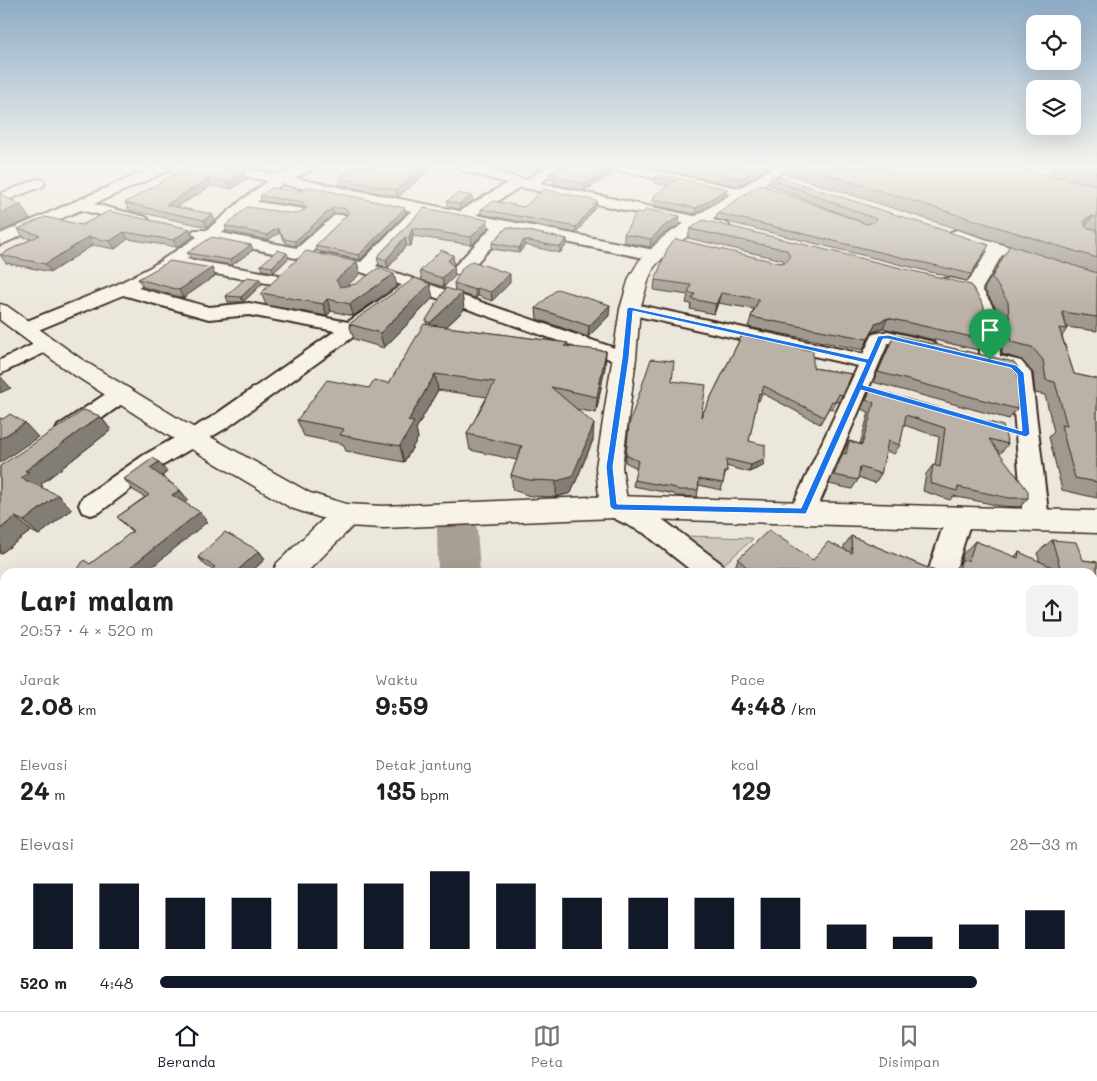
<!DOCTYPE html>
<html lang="id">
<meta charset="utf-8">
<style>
body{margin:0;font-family:Mali,sans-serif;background:#f2f2f2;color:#202124;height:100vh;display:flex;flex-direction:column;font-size:19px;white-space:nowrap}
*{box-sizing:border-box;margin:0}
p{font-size:16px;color:#757577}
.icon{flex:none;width:28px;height:28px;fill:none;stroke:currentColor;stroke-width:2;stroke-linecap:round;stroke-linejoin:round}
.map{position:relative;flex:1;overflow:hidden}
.panel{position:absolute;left:0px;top:568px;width:1098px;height:444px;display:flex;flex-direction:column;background:#fff;border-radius:15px 15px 0 0;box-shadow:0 5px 20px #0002}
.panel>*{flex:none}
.controls{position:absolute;left:1026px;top:15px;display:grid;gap:10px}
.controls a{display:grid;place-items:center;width:55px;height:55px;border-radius:10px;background:#fff;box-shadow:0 5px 20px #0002;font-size:25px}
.pin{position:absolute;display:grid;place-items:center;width:42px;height:42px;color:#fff;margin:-51px -21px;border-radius:50% 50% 50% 0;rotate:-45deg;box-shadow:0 0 5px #0007}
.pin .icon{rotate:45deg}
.round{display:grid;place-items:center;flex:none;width:52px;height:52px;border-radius:10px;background:#f2f2f2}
.overview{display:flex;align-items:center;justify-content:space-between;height:85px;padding:0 20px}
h1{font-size:28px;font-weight:700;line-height:38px}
.stats{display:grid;grid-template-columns:repeat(3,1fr);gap:8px;height:85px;padding:5px 20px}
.stats div{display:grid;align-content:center}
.stats b{font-size:25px;font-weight:700}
.stats small{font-size:14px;font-weight:400}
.stats p{font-size:14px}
.chart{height:140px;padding:10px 20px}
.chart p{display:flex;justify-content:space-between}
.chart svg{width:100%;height:90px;margin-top:5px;stroke:#111827;stroke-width:6}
ul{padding:0 20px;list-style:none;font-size:16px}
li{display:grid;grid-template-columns:80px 60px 1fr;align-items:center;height:38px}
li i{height:12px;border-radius:6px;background:#111827}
.tab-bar{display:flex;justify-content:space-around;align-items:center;height:70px;border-top:1px solid #e0e0e0;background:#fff;font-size:14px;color:#757577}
.tab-bar a{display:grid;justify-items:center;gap:2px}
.tab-bar .current{color:#111827}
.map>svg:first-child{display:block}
.green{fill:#cec8bc;stroke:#84796d}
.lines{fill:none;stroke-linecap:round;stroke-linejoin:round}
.river{fill:#a89f93;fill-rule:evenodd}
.street-casing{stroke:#3b2a1e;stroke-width:4}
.secondary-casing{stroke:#3b2a1e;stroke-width:3}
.primary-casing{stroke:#3b2a1e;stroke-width:3}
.street{fill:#f7f3e8;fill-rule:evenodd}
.secondary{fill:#f7f3e8;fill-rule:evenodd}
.primary{fill:#f7f3e8;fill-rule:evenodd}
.wall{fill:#a09990;stroke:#3b2a1e}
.shaded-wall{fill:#827d75;stroke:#3b2a1e}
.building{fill:#bab2a7;stroke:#3b2a1e}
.route{fill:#1a73e8;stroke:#fff;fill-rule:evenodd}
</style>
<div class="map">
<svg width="1097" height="1011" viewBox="0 0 1097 1011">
<rect width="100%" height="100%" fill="#ece7dc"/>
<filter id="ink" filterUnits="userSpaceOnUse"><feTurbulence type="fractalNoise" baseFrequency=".02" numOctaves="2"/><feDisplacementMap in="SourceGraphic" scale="10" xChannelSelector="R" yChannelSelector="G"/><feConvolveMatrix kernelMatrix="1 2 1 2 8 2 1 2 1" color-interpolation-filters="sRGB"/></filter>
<g filter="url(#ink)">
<path class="green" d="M687,536L752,538L753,539L724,564L686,538Z
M542,1006H704L724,1011H539Z"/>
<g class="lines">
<path class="river" d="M457,512L471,517L477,528L480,572H438L437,528L443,517Z"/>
<defs>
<path id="street" d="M154,167H172L170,170L94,204L146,217L149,220L146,223L141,225L81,210L0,245V234Z
M210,167H237L278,175L296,167H314L312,170L294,178L460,211L507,183L461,170L459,167H480L525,180L548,167H564L540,183L722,222L728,224L730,227L728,230L722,232L520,187L476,215L654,250L660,251L662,255L660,259L654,260L507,230L466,274H454L451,270L492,227L425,213L376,266L632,354L635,358L632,362L625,364L618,362L417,291L228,427L160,467L100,512L91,515L82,512L79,505L82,498L144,455L212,417L335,331L249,315L209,319L123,295L31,333L24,335L17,333L14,329L17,325L116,285L151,267L197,237L192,233L194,230H207L243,199L268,181L212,170ZM282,184L411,211L361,262L324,254L318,255L316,259L318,263L361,272L402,285L348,322L249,303L209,307L138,288L175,267L279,285L285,284L288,280L285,276L186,259L213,240L305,260L311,259L313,255L312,253L345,221L348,218L345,215H335L297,248L222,233L248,210L299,217L304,215L307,212L304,209L257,202Z
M613,167H639L743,189L748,190L750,193L748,196L743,197L620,171Z
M38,179L43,180L45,183L43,186L0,203V194Z
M957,230L1097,275V286L1002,255L982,289L998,315L1000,356L1021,361L1031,373L1049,520L1045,527L1036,530L1027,527L1023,520L1011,375L1007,371L978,363L975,359L980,354V315L966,293L944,287L941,283L944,279L950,278L968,282L988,251L951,238L949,235L951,232Z
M630,303L863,354L873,334L888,331L933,342L936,346L933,350L926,352L888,343L816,511L812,518L803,521L794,518L790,511L858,366L624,313L621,309L624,305Z
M45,339L52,341L55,345L52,349L0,374V360Z
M121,387L129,389L132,394L129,399L74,438L66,440L58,438L55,432L58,426L113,389Z
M614,497L662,519L722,564L725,572H693L644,533L605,514L601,507L605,500Z
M959,507L968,510L972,517L955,572H928L946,517L950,510Z
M1092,949L1097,951V992L1092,991Z
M41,1006H90L88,1011H39Z
M316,1006H365L363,1011H314Z
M774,1006H838L840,1011H776Z
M1020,1006H1062L1063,1011H1021Z"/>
<path id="secondary" d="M773,167H790L675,245L654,267L649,278L640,309L636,358L622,467L628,507L624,515L614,518L604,515L600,507L596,467L620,309L629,278L639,261L663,237Z
M346,504L356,507L360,515L356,523L307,572H273L277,563L336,507Z
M5,821V864L0,866V823Z"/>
<path id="primary" d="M0,304L7,306L81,359L184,422L310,493L346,504L383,506L614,496L1097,511V533L614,518L383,528L346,526L291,508L166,434L65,369L0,320Z"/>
</defs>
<use href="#street" class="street-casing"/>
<use href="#secondary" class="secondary-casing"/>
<use href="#primary" class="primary-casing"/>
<use href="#street" class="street"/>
<use href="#secondary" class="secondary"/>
<use href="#primary" class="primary"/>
</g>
<path class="wall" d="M187,167L244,172L246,179L232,189L211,186L177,207L215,220L207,227L129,210L125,203Z
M246,167H262L259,169Z
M355,167H433L398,197L340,185L339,178Z
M486,167H544L533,173L522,169L513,175Z
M647,167H770L739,186Z
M786,167H820L825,168L1051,175L1054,167H1097V331L1066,327L1067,329L1062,336L1074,374L1097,379V498L1062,490L1049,437L1054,432L1045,395L1035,393L1033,373L1022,360L1002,354L1000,315L984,289L1010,246L784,173Z
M617,171L584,191L554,184V180L550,179V172Z
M655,177L727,189L725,195L695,214L652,205L653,199L668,186L654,183Z
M770,178L989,245L967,281L716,219L717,213L866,224L768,184Z
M260,196L406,213L360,260L317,251L315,246L347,215L345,213L334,214L296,246L287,244L279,233L268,240L227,231L225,226L297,214L305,209L304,207L262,201Z
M447,201H473L460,209L448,207Z
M596,206L576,233L481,214V209Z
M424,208L488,228L472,245L413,236L411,246H406L388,268L379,265L377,257Z
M82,225L190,229L193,237L177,247L128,239L115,249L93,245L51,272L6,263L0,255L31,239L23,237L18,229Z
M679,225L662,235L650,247L624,242V234Z
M507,227L567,239V244L560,253L525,245L519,253L492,249V243Z
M690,229L971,285L985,340L978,350L883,328L871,333L863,350L748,327L751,317L754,309L718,303L714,314L690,309L691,304L686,303L688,295L654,290L655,280L784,262L783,260L688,238Z
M251,245L253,250L232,265L190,258L187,253Z
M289,258L274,272L263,270L261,265Z
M357,262L360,274L346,286H397L353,316L331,311L327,316L266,305L261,293Z
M454,264L453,266L454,267L455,276L444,287L422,280L420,271Z
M212,268L215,276L183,298L143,287L138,279Z
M454,283H510L492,301L478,296L476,298L462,294L464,310L446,327L568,343V347L606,351L605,367L596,413L576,409L593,440L571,493L556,497L530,496L513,490L511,475L517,460L470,450L467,434L487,397L438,390L416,429L418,438L404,462L346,451L343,444L304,436L297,420L369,388L389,383L427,324L426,320L455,291Z
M262,284L243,302H228L226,296Z
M433,298L384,348L354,339L349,324Z
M536,308L609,316L588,337L537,319Z
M742,335L813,368L852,374L839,402L836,401L832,409L829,408L820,424L762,393L759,401L757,400L749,441L763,466L749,472L726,466L727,471L724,477L723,483L721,490L699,485L698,490L697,497L676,496L674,494L633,486L637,468L625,462L628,431L672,381L701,417Z
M894,335L1017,409L1009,419L873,382Z
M871,389L1008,444L1001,453H999L1028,498L1020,507L1001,506L953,496L950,500L923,491L926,474L933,465L935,466L939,437L904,425L900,445L894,454L886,451L881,474L875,483L858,477V480L852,489L829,484L838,462L849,441L860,444L869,412L861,409Z
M100,416L111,430L41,484L43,486L41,487L72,509L39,535L31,531L0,554V466Z
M167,472L162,476L180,490L188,500L184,502L207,522L90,564L132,532L117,517L145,497L133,490L124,479Z
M851,536L937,572H737L734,570L738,559L813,560L844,550V546Z
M1052,540L1083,560L1097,562V738L1092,736V572H951L960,563L963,554L975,541L1014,557L1019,552L1040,562L1037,553Z
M259,551L265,559L251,572H210L213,570L205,565L198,557Z
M1092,785L1097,798V859L1092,855Z
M991,1006H1021L1014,1010L998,1009Z"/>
<path class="shaded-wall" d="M424,167H433L398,197L396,190Z
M515,167H522V169L513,175V168Z
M533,167H544L533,173Z
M614,167H617V171L584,191L585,184Z
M761,167H770L739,186L741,179Z
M244,172L246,179L232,189L229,182Z
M208,179L211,186L170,211L166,205Z
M727,189L725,195L695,214L696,208Z
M472,196L473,201L460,209L459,204Z
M597,201L596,206L576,233V227Z
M21,205L30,219L1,231L0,230V213Z
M332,208L334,214L296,246L295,241Z
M405,208L406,213L360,260L359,255Z
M212,214L215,220L207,227L204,220Z
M680,216L679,225L662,235L650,247L651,239L663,227Z
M1093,216L1084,228L1078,230L1087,218Z
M488,220V228L472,245L471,237Z
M277,228L279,233L268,240L267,235Z
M412,228L413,236L411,246L409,238Z
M190,229L193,237L177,247L173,240Z
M124,232L128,239L115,249L110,241Z
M89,237L93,245L51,272L45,264Z
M405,237L406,246L388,268L386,260Z
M567,239V244L560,253V247Z
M524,240L525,245L519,253V248Z
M251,245L253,250L232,265L230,260Z
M287,253L289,258L274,272L272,267Z
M453,255L454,264L449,270L448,261Z
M357,262L360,274L340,292L336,280Z
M454,267L455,276L444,287L442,278Z
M212,268L215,276L183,298L179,290Z
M394,274L397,286L353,316L350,304Z
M510,274V283L492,301L491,292Z
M260,279L262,284L243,302L241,297Z
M430,284L433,298L384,348L380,333Z
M477,288L478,296L476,298L475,290Z
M462,293L464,310L433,339L430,323Z
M721,293L718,303L714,314L716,304Z
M327,299L331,311L327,316L323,304Z
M610,305L609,316L588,337L589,326Z
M888,318L883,328L871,333L863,350L876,323Z
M606,351L605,367L596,413L597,397Z
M435,374L438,390L416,429L418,438L404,462L400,446L408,421Z
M0,376L11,388L0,393Z
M100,416L111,430L41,484L43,486L35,492L21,478L25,471Z
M25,423L38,437L0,463V439Z
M594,424L593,440L571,493L556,497V481Z
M765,459L763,466L749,472L751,465Z
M159,462L167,472L158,479L150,468Z
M180,490L188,500L180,506L172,495Z
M58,495L72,509L39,535L24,521Z
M200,512L207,522L146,572H124Z
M15,517L31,531L0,554V529Z
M259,551L265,559L251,572H236Z
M5,665V692L0,696V669Z
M5,777V812L0,817V782Z"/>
<path class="building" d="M187,167H217L244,172L229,182L208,179L166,205L212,214L204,220L125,203Z
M355,167H424L396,190L339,178Z
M557,167H614L585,184L554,177L557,174L550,172Z
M681,167H761L741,179Z
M803,167H820L825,168L831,167H1010L1097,185V218L1093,216L1087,218L1084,222L1086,227L1097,230V258Z
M1066,167H1097V173Z
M657,174L727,189L696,208L653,199L656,194L676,181L655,177Z
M773,175L989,245L971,274L717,213L760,184L866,224L874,222L876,219L770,178Z
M307,187H311L405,208L359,255L315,246L348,214V211L344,208H332L295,241L285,239L277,228L267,235L225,226L247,207L297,214L307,208L303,202L260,196L271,188L300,191Z
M544,189L597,201L576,227L481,209L494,201L524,207Z
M458,193L472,196L459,204L447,201Z
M0,194L21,205L0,213Z
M424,208L488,220L471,237L412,228L409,238L405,237L386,260L377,257Z
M646,209L680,216L663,227L651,239L624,234L637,212L643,213Z
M109,211L190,229L173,240L124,232L110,241L89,237L45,264L0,255L40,235L18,229L45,217L82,225Z
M703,220L971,285L984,306L985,340L888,318L876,323L868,339L751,317L759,299L721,293L716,304L692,299L695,294L688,293L691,285L655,280L668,247L676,239L780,263L786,262L790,257L787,250L690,229Z
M507,227L567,239L560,247L524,240L519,248L492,243Z
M212,237L251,245L230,260L187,253Z
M1010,245L1097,273V317L1062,312L1067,329L1059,328L1074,374L1097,379V482L1075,478L1061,425L1067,426L1055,382L1046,380L1043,360L1032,347L1011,342L1008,302L992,277Z
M277,250L287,253L272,267L261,265Z
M441,250L453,255L448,261L454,267L442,278L420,271Z
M306,251L357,262L336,280L340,287L356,284L378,268L394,274L350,304L327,299L323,304L261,293Z
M170,261L212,268L179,290L138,279Z
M472,261L510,274L491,292L477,288L475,290L454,283L463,267Z
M247,277L260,279L241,297L226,296Z
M415,278L430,284L380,333L349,324Z
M446,288L462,293L430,323L426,320Z
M557,289L610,305L589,326L536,308Z
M424,324L568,343L564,346L606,351L597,397L551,387L594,424L572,477L556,481L529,480L511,475L522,446L467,434L495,382L435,374L408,421L414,422L400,446L340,435L344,429L297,420L327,380L369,388L374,380L389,383Z
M742,335L813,351V368L852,374L843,395L839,394L835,402L832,401L824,417L764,386L761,394L759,393L749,441L765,445V459L751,465L726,459L727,471H725L723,483L699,479L698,490H678L676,488L634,480L638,461L626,455L629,424L651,359L674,361L672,381L706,385L701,417Z
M894,335L1014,362L1017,366L1019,390L1017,409L878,372Z
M871,389L1003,426L1008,444L989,439L1028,491V498H1009L958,487L957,491L930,483L933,465L940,467L945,428L906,415L900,445L888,441L881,474L860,467L858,480L834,475L843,453L846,454L849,441L862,445L874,403L866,400Z
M84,410L100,416L25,471L29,472L21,478L58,495L24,521L15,517L0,529V466Z
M10,414L25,423L0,439V418L3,419Z
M153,458L159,462L150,468L180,490L172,495L200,512L124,572H74L77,570L84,560L90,564L133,531L117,517L149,495L124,479Z
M769,530L813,560L828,542L852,553L851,536L937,572H752L738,559Z
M225,532L259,551L236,572H210L215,567L198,557Z
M1052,540L1076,542L1083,560L1097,562V719L1092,717V572H959L961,561L969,560L975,541L1018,558L1019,552L1061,571Z
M5,594V665L0,669V598Z
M5,696V777L0,782V701Z
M1092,785L1097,788V842L1092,839Z
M1006,1006H1021L1014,1010Z"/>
</g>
<linearGradient id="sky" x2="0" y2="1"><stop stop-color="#8eacc6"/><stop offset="0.54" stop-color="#f6f4ef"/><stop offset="1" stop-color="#f6f4ef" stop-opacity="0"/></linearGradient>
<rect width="1097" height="308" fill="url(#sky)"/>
<path class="route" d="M630,307L868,359L878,336L888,335L1016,365L1024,373L1030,434L1026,437L861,390L806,514L614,510L610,507L606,467L622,358L627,308ZM633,311L866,363L801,508L617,504L613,467L629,358ZM883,339H888L1011,368L1017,374L1022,431L863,385Z"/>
</svg>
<div class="controls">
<a><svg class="icon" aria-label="locate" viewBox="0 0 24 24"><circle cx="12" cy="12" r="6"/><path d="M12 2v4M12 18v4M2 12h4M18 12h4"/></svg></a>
<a><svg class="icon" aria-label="layers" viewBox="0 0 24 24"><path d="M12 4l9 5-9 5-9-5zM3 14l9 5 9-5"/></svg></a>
</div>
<div class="pin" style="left:990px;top:360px;background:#1e9e55"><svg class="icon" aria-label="arrive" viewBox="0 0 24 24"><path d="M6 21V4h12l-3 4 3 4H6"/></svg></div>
<section class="panel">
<div class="overview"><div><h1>Lari malam</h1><p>20:57 · 4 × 520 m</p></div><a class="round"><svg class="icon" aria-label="share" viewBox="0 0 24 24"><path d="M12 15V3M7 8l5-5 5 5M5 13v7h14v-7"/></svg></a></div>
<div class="stats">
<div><p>Jarak</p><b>2.08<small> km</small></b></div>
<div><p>Waktu</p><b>9:59</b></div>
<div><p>Pace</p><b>4:48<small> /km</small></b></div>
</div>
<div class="stats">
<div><p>Elevasi</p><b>24<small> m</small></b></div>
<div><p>Detak jantung</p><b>135<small> bpm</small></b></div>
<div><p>kcal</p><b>129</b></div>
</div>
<div class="chart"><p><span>Elevasi</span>28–33 m</p>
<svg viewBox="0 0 160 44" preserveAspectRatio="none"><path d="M5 44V12M15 44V12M25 44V19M35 44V19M45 44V12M55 44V12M65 44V6M75 44V12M85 44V19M95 44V19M105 44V19M115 44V19M125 44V32M135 44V38M145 44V32M155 44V25"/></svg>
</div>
<ul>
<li><b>520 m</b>4:48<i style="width:89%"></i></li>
</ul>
</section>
</div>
<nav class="tab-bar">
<a class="current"><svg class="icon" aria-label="home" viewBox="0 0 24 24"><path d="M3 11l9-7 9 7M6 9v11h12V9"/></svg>Beranda</a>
<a><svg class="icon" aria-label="map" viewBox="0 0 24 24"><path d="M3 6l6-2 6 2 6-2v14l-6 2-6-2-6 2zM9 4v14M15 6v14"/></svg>Peta</a>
<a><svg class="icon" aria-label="saved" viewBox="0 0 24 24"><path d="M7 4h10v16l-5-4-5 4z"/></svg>Disimpan</a>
</nav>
